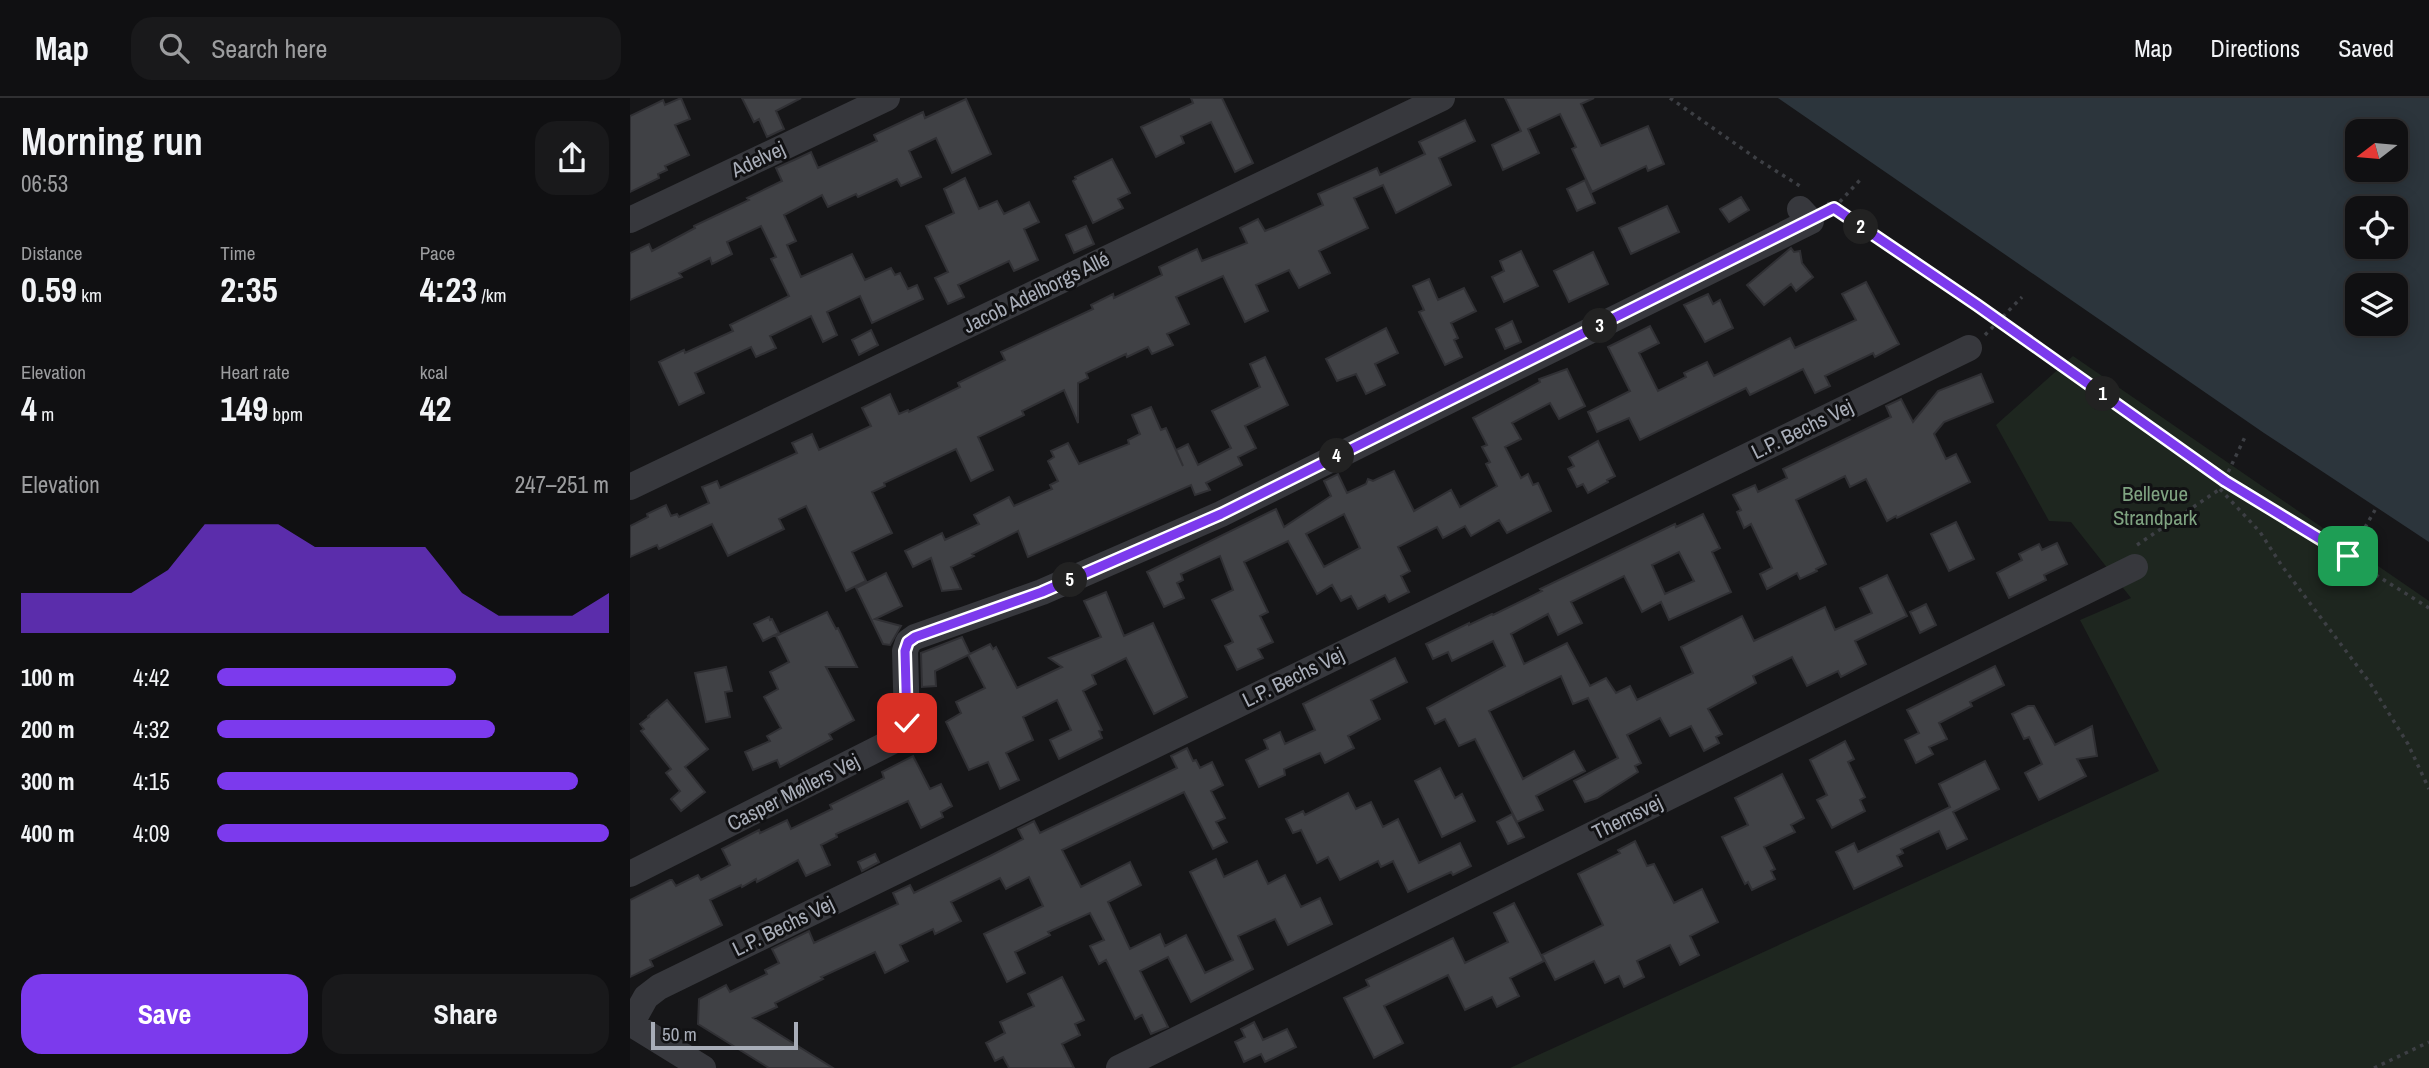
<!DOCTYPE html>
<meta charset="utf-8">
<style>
body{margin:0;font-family:"Archivo Narrow",sans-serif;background:#19191b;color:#f1f3f6;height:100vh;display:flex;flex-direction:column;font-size:26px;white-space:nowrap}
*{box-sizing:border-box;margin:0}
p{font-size:23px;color:#9c9d9f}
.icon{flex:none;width:38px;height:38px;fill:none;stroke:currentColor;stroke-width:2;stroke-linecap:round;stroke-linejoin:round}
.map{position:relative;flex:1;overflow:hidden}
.drawer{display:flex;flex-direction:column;background:#101012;width:630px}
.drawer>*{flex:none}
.needle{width:46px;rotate:254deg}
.controls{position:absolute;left:1715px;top:21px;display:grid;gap:14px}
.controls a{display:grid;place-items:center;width:63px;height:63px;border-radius:14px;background:#101012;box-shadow:0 4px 18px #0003,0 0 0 2px #303032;font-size:35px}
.scale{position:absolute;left:21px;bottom:18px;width:147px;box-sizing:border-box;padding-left:7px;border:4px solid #a8adb8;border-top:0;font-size:19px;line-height:24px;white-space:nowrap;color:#a8adb8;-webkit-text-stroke:5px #111113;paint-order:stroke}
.pin{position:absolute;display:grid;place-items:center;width:60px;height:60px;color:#fff;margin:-30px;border-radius:14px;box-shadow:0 4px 10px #0006}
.km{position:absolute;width:35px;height:35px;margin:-18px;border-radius:50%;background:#222;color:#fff;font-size:19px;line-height:35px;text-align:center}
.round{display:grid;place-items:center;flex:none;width:74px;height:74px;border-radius:21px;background:#19191b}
.summary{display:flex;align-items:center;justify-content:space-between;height:119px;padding:0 21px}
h1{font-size:38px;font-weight:800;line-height:52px}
.metrics{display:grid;grid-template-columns:repeat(3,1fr);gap:10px;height:119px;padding:7px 21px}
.metrics div{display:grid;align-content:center}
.metrics b{font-size:35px;font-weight:800}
.metrics small{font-size:19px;font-weight:400}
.metrics p{font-size:19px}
.chart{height:196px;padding:14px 21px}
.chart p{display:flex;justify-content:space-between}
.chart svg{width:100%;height:126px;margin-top:7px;fill:#7c3aed;opacity:.7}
.button{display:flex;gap:14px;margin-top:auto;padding:14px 21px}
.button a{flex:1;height:80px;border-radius:21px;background:#7c3aed;color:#fff;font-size:28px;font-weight:800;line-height:80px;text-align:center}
.button a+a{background:#19191b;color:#f1f3f6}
ul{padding:0 21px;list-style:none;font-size:23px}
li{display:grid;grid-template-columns:112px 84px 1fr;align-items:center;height:52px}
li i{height:18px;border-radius:9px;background:#7c3aed}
header{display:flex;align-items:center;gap:42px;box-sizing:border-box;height:98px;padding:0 35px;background:#101012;border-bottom:2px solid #303032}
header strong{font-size:33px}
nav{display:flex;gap:38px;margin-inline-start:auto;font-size:24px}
.search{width:490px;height:63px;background:#19191b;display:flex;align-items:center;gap:18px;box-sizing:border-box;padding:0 24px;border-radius:21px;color:#9c9d9f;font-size:26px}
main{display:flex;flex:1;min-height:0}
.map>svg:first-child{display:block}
.green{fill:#1e261f}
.water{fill:#2c353c;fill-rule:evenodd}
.building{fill:#404145;stroke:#303034;stroke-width:2;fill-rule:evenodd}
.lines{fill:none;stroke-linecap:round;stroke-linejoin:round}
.path{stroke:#3d3f44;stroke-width:3.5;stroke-dasharray:3.5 5;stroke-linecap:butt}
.minor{stroke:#37383d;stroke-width:26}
.route-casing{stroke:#fff;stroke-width:14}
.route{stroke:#7c3aed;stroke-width:9}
.labels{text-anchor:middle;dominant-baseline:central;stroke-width:6;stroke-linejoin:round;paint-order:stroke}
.street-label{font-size:21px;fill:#a8adb8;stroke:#111113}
.park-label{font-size:21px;fill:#7fa381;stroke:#111113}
</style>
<header>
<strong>Map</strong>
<div class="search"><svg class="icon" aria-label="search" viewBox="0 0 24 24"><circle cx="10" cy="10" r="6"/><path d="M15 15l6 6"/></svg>Search here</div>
<nav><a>Map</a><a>Directions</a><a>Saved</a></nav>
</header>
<main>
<section class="drawer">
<div class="summary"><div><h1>Morning run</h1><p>06:53</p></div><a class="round"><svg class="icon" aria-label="share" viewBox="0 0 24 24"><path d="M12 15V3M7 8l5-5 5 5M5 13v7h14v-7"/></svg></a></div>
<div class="metrics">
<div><p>Distance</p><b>0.59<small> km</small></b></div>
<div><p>Time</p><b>2:35</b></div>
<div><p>Pace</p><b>4:23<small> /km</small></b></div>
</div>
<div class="metrics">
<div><p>Elevation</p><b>4<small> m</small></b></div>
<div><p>Heart rate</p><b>149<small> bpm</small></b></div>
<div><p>kcal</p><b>42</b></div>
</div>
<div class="chart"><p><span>Elevation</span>247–251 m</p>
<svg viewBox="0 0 160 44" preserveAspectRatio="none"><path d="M0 44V30L10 30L20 30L30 30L40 22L50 6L60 6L70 6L80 14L90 14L100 14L110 14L120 30L130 38L140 38L150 38L160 30V44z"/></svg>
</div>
<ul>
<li><b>100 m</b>4:42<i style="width:61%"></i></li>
<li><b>200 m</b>4:32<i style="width:71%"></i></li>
<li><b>300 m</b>4:15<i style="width:92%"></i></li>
<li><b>400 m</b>4:09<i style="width:100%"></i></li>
</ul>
<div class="button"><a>Save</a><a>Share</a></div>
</section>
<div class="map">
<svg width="1799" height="970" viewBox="0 0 1799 970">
<rect width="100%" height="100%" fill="#161618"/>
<path class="green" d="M1443,258L1799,503V970H880L1529,673L1450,522L1501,500L1441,424L1419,423L1366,327Z"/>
<path class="water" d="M1148,0H1799V444L1634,335ZM1727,33H1766V72H1727ZM1727,110H1766V149H1727ZM1727,187H1766V226H1727Z"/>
<path class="building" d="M51,0L60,21L45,27L59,57L35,68L37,72L28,76L29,80L0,94V18L33,2L35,7Z
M112,0H171L146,13L154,31L137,39L129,21L124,24Z
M561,0H592L623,65L605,74L581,24L551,38L554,45L526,59L511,29L563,5Z
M875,0H964L951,6L971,48L1018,28L1034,66L1018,73L1016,68L962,94L942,51L946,49L930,16L898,31L909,55L873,72L862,47L891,33Z
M336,1L361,56L322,75L306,40L279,53L291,79L271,88L267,81L228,99L226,96L198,109L192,97L154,117L166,143L157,147L171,179L222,156L235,182L261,170L265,177L270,175L278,191L287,187L293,201L242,225L230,198L197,214L207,237L193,244L181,218L140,238L146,250L126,259L121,249L65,275L74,295L49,307L29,264L54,252L55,255L103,233L100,227L159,198L141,161L146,159L131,128L97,144L102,156L82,166L80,160L49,175L52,179L0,202V155L19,146L22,153L65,130L64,128L119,102L117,100L152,83L146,70L164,62L181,54L188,70L247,43L244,37L293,14L295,20Z
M835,22L845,43L809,60L821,87L766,115L753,87L724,100L738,130L689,153L700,175L669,190L659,172L626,187L638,213L615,224L593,178L546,199L559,226L537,236L543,247L522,256L518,249L497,259L496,256L456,275L458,280L448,285V325L434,292L392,313L394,317L348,339L363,372L341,383L326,351L254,385L255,388L242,394L262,435L222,454L236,483L216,493L176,408L149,421L154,431L98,458L82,426L29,451L27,447L0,459V428L18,419L17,416L36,407L41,418L47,416L49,419L79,405L72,389L87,383L90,390L167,355L162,345L182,336L189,352L241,328L232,310L260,296L269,316L278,312L279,314L330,289L328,285L375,262L371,254L463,211L461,207L483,196L484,200L532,177L529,169L567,151L572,163L617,145L610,130L628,121L635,133L645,129L693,107L688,96L747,70L750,77L795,56L789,44Z
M482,61L500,95L488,101L493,110L463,125L443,83L446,81L445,79Z
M335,80L349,111L367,103L374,116L399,104L409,124L394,131L408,162L384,173L379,163L328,187L334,199L318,206L305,180L318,174L296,128L324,115L314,91Z
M955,82L965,105L947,113L937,91Z
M1111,99L1119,112L1099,124L1090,111Z
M1037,108L1049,134L1001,156L989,130Z
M456,128L464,146L444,155L436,137Z
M1161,150L1164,154L1170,153L1172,165L1183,179L1166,193L1161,186L1134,207L1117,187Z
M891,153L908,188L874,204L862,179L874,173L870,163Z
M963,154L978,186L939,204L924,173Z
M799,181L808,202L834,190L846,213L821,225L828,240L824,242L832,259L815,267L789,214L794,212L783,188Z
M1236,184L1269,246L1245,259L1243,255L1195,278L1200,288L1185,295L1173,271L1120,297L1116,290L1010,342L999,320L967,334L958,314L1000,293L978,249L1020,228L1029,245L1009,255L1028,293L1056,279L1054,275L1077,264L1084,278L1160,240L1165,250L1226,222L1212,196Z
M1078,196L1083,206L1090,202L1103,230L1075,244L1054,207Z
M882,223L891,244L875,251L866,231Z
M756,230L768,255L745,266L755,287L736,296L726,276L707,283L696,261Z
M241,232L248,247L229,257L222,242Z
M635,259L658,307L615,328L626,350L608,359L612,367L576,385L580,392L565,397L561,387L398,459L388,433L342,456L344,458L321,469L331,491L312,493L301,460L283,469L275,453L312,435L315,442L349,426L344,417L379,399L384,408L422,391L420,387L428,383L418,363L424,359L421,353L438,345L449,366L499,346L498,342L510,336L502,317L521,309L531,332L536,330L553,368L546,352L558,346L568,367L601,350L582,313L630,289L620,266Z
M937,271L955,308L929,321L920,305L882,325L891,341L875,349L891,380L898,376L903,387L908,385L921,413L877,435L869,422L841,438L835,428L813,440L807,429L768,449L780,473L771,478L779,494L759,504L755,497L728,511L721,498L711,503L702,487L687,496L658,443L614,464L638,514L630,518L643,544L628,551L633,560L607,572L595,548L603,544L582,502L603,492L590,458L551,476L553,482L547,485L554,500L534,509L517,474L646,411L654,429L701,398L694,383L708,376L717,395L736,386L738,381L743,383L764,373L784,413L821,392L830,409L867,388L856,366L860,364L852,349L857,347L843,320L910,284L909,281ZM714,416L730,450L694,469L676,436Z
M1351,276L1363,304L1314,324L1304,336L1316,361L1326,356L1340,384L1267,420L1266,418L1257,423L1236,381L1220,389L1215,378L1166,402L1196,466L1186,471L1187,473L1170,481L1167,475L1137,491L1130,476L1142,470L1121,426L1114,430L1107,414L1111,412L1103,397L1125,387L1128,394L1157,380L1153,371L1261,319L1256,308L1271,301L1283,324L1308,293Z
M968,343L985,378L977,382L978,384L958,395L953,386L947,389L938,371L944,368L939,359Z
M1073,416L1090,450L1082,454L1101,494L1039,522L1031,504L1012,514L994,478L941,504L952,525L928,537L918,516L881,536L894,566L937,545L960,588L976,580L986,595L1000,588L1007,602L1063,575L1051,549L1112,518L1124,543L1195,509L1205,532L1242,515L1230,490L1257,477L1277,518L1225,543L1236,566L1211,579L1208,573L1177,588L1162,559L1123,578L1126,585L1078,611L1092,636L1086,639L1089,645L1074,653L1061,628L1040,638L1030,620L997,637L1011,665L1005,668L1008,674L967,700L955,704L944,683L988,660L958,600L943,606L931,578L859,613L893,681L944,653L955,673L906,698L913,712L887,724L845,641L829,648L815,621L805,626L797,610L875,568L863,543L822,563L818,554L803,561L796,546L839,525V527L862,516L863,517L912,493L910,491L1045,426L1046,429ZM1049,454L1064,483L1035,496L1022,467Z
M1326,424L1344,461L1319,473L1301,436Z
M1427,445L1437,466L1414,477L1416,482L1379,500L1367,475L1392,462L1389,456L1409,446L1412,452Z
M256,475L272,508L245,521L271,528L260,547L253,546L226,490Z
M476,494L494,538L523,525L557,599L524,616L496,560L462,577L466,586L453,593L472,632L469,633L472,640L429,661L420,642L441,632L427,602L393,619L403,642L376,655L389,682L370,691L358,664L339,672L316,624L331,615L326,604L355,590L338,557L305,573L306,588L292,589L291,555L332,539L340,556L360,546L363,551L366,549L387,590L432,569L419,560L471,539L454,503Z
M1296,506L1306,527L1290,535L1280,514Z
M197,514L206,531L208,530L227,569H196L224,622L199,636L202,641L150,669L147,662L123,672L115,654L140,643L137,638L151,630L134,599L148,591L140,574L159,564L146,538Z
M139,519L140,522L142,521L149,535L133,543L124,526Z
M765,560L777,584L741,602L750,621L718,638L724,650L695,665L690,655L654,671L655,677L629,689L616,662L638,651L634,642L650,634L655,646L685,632L673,606Z
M1365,568L1374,587L1340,604L1342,608L1309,625L1317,641L1299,649L1303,656L1286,665L1275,642L1289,635L1277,612Z
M96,569L102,593L95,594L100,619L76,624L65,575Z
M37,602L78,651L55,669L75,694L51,713L41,701L50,693L36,675L41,671L11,633L14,631L10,626L19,619L18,618Z
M1398,608H1404L1425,647L1462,628L1467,658L1447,661L1456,678L1409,702L1395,675L1412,666L1399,639L1394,641L1382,616Z
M1215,643L1224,661L1218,664L1235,699L1230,702L1235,713L1202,730L1187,702L1197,697L1180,662Z
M557,650L563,663L566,662L570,670L582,664L593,687L581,693L595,720L586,724L597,744L583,751L554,694L432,752L451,789L500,764L511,787L478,804L500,851L530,836L535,848L556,837L575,875L603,862L560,774L586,761L594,779L627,763L638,786L655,777L671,809L690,800L702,826L658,847L645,821L608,838L623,871L561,904L538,859L510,873L538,929L521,936L512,917L505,921L476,862L469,866L460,848L474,842L460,815L418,834L420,837L385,854L395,875L377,884L354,836L413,808L399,779L376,791L370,780L321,804L331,823L305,836L303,831L270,847L278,863L255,875L245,854L191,879L193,881L145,905L147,909L123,920L203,970H139L68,926L69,901L96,887L100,894L137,876L135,872L149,865L142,851L179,833L184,845L268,806L263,795L280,787L284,795L360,758L393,741L388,731L404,723L410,735L547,670L541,658Z
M283,658L300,691L311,686L322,708L311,714L313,719L291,730L278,703L206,736L207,739L191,747L200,767L176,778L168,762L127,784L126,781L112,789L111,787L80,802L92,827L20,862L23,868L0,879V802L40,782H42L46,788L68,777L71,782L100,767L92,751L129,732L130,735L157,722L161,731L202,711L200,707L254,680L252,674Z
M1355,663L1369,691L1323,714L1337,741L1317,751L1309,733L1271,751L1273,755L1267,758L1272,768L1224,791L1206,754L1224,745L1228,754L1320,709L1309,686Z
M810,670L825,700L832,696L845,723L812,739L785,683Z
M1152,676L1174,720L1161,727L1165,734L1134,749L1145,771L1141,773L1145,781L1122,792L1118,784L1115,786L1092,739L1118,727L1105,700Z
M718,695L726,711L741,704L753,729L768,721L789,765L830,745L841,768L823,777L821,774L778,794L763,763L751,769L748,763L710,782L698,759L687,765L671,732L663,735L656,721L673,713L675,717Z
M882,716L894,739L878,746L867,724Z
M1005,743L1017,768L1024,766L1044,805L1072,791L1088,824L1060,838L1069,857L1050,867L1040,847L1007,863L1014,879L994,889L989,878L975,885L964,863L925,882L912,857L973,827L948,776L990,755L988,752Z
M245,756L249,764L232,773L228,764Z
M884,805L914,863L880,880L889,898L867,909L862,899L835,912L818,877L754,908L773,945L744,960L714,900L739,888L736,882L823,840L835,865L878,844L864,815Z
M432,879L454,922L445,926L450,937L432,946L444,970H379L373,959L365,963L356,945L375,935L370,924L404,908L398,896Z
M624,924L633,942L657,931L666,949L635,964L631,956L614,964L605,944L615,939L611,931Z"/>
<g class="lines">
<path class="path" d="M1040,0L1127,61L1170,88
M1197,105L1347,207L1595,383L1799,510
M1204,110L1230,82
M1355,237L1392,199
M1590,391L1630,434L1652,468L1740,585L1778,646L1799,691
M1507,447L1590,391L1615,339
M1718,459L1745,412
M1744,970L1799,944"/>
<path class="minor" d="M0,122L257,0
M0,389L812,0
M0,776L269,640L275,634L277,625L275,553L278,544L285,539L412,494L591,416L1181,123L1170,111
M0,925L73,970
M1,926L16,899L29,889L1339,250
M489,970L1505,469"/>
</g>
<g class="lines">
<defs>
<path id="route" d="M277,625L275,553L278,544L285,539L412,494L591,416L1204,110L1347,207L1595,383L1718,458"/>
</defs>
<use href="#route" class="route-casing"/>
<use href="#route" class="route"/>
</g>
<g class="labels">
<g class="street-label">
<text transform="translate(128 61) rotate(-25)">Adelvej</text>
<text transform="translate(406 194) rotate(-26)">Jacob Adelborgs Allé</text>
<text transform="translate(1172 331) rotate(-26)">L.P. Bechs Vej</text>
<text transform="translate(663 579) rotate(-26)">L.P. Bechs Vej</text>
<text transform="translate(163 694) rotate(-27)">Casper Møllers Vej</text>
<text transform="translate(997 719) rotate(-26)">Themsvej</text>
<text transform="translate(153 828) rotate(-26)">L.P. Bechs Vej</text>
</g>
<g class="park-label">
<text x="1525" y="395">Bellevue<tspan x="1525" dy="24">Strandpark</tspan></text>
</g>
</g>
</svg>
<div class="controls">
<a><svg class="needle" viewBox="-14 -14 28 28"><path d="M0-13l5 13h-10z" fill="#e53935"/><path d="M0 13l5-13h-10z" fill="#9c9d9f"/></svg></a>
<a><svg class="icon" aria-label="locate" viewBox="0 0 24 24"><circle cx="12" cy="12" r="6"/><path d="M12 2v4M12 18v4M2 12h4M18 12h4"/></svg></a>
<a><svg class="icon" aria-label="layers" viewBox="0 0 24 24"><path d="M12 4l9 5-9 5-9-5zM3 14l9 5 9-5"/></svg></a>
</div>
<div class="scale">50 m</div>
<div class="pin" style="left:1718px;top:458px;background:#1e9e55"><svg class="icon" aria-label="arrive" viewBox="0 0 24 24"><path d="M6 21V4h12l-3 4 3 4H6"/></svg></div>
<div class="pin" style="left:277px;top:625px;background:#d93025"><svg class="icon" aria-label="check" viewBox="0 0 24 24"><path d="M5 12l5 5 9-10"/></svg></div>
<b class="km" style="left:1473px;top:296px">1</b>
<b class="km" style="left:1231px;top:129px">2</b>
<b class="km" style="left:970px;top:228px">3</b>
<b class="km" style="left:707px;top:358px">4</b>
<b class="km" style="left:440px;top:482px">5</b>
</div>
</main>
